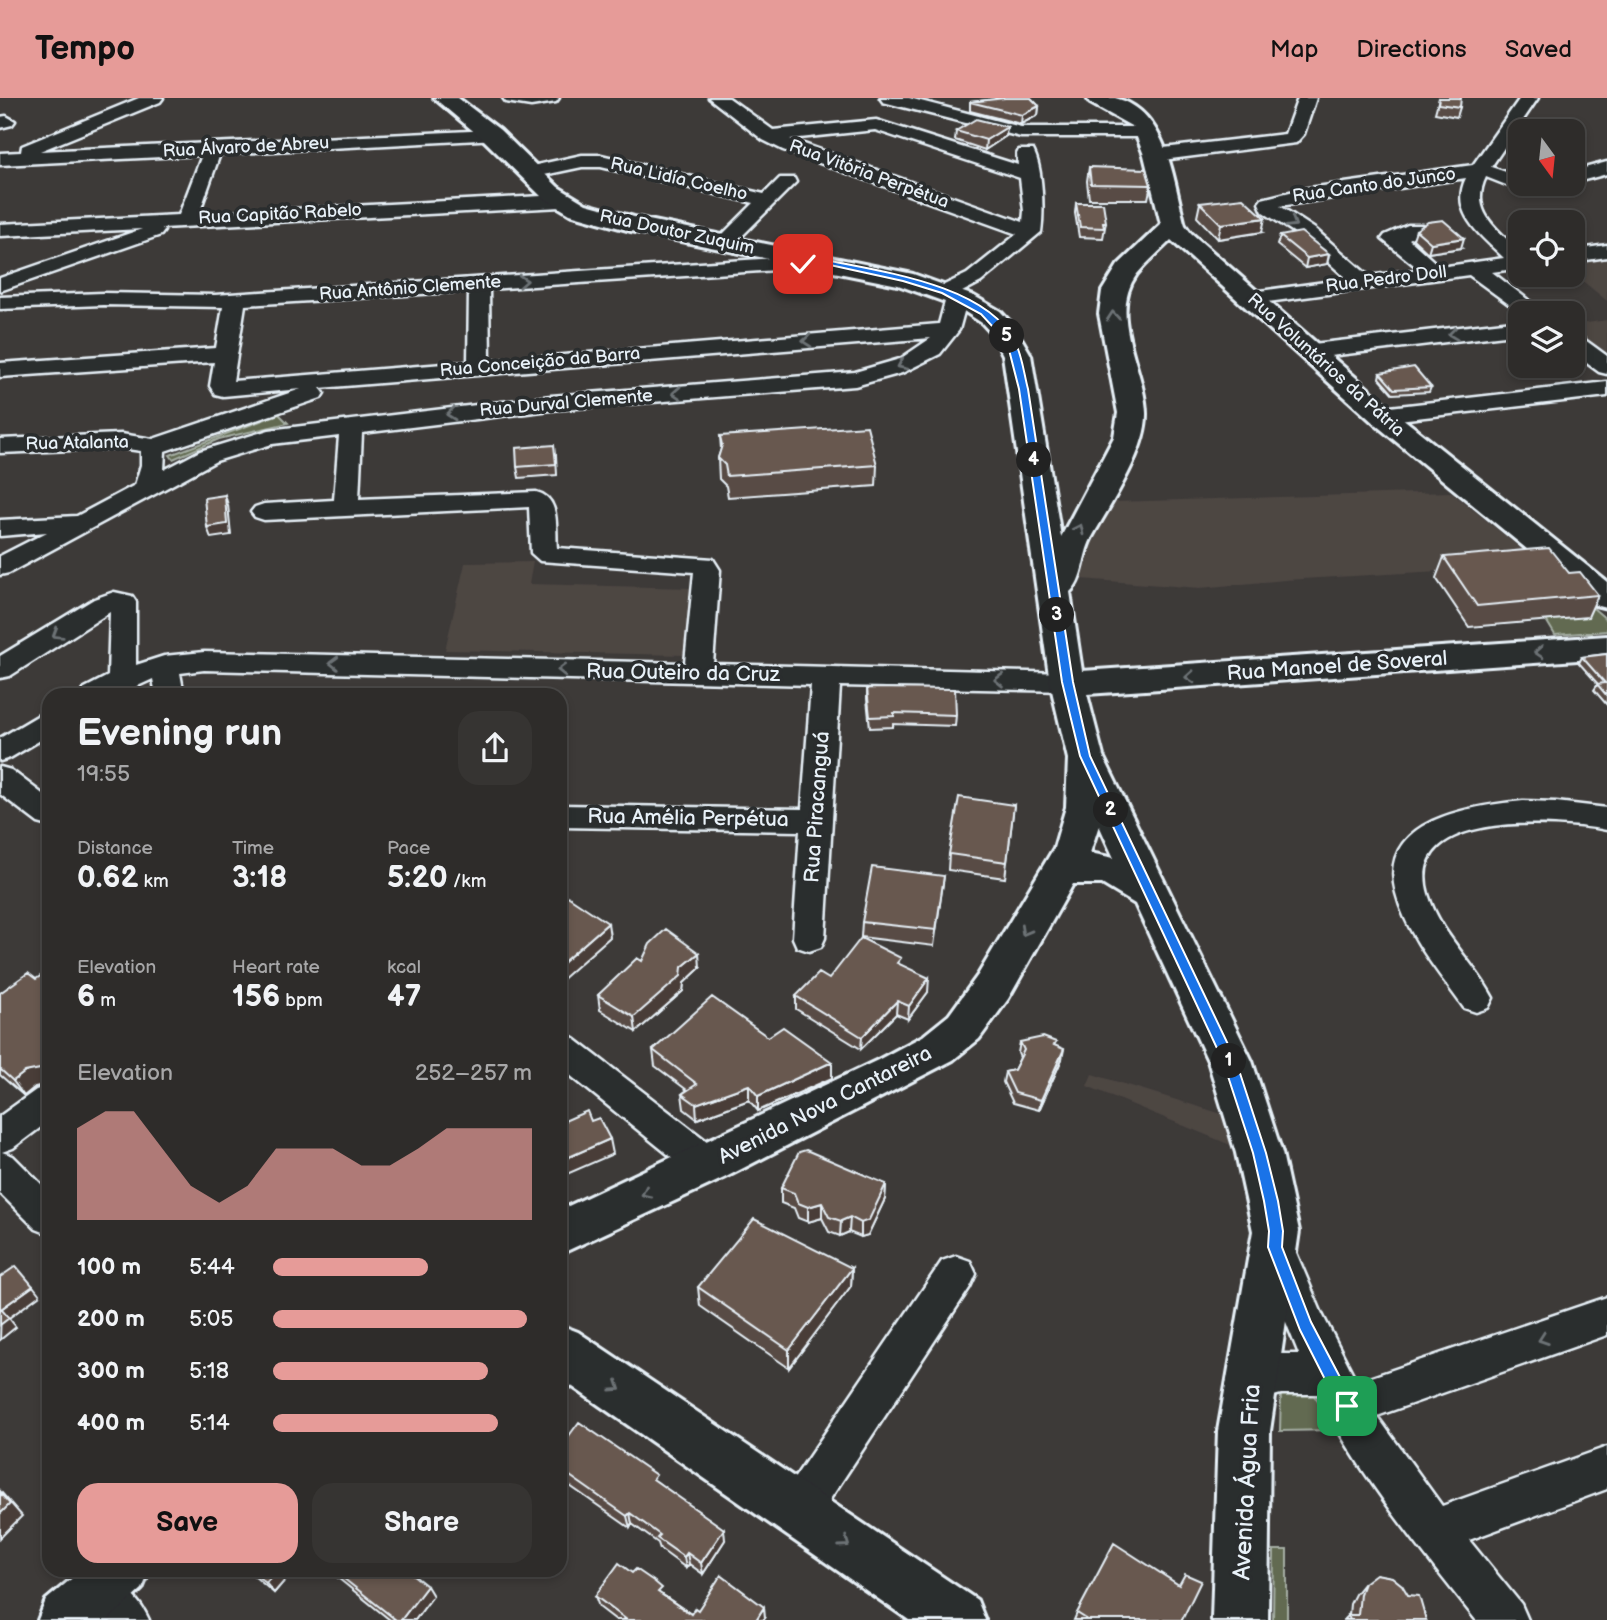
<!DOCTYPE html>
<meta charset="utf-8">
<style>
body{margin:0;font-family:"Balsamiq Sans",sans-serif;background:#363432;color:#f1f3f6;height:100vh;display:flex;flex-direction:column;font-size:26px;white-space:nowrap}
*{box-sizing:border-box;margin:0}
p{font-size:23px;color:#a7a7a8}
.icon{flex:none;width:38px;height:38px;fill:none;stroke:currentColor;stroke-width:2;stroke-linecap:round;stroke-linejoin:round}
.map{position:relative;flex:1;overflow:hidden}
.details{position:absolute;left:42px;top:590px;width:525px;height:889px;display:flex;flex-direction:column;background:#2e2c2a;border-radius:21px;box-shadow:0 4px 10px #0003,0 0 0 2px #494847}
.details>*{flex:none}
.needle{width:46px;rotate:165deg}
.buttons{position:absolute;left:1508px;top:21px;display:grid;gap:14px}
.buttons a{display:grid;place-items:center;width:77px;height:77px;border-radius:14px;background:#2e2c2a;box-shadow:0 4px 10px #0003,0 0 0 2px #494847;font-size:35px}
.pin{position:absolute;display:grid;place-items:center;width:60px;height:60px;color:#fff;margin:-30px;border-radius:14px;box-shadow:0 4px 10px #0006}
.km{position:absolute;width:35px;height:35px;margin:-18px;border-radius:50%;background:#222;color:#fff;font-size:19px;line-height:35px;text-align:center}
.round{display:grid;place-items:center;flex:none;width:74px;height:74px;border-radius:21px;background:#363432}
.head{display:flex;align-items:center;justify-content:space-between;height:119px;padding:0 35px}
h1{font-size:38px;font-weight:600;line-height:52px}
.metrics{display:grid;grid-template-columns:repeat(3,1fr);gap:10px;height:119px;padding:7px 35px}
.metrics div{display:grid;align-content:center}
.metrics b{font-size:30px;font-weight:600}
.metrics small{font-size:19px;font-weight:400}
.metrics p{font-size:19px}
.chart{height:196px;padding:14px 35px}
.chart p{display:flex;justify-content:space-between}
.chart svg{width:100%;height:126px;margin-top:7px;fill:#e69b98;opacity:.7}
.action{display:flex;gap:14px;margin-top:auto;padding:14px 35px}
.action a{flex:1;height:80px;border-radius:21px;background:#e69b98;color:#111;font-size:28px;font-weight:600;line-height:80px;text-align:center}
.action a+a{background:#363432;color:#f1f3f6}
ul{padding:0 35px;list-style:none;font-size:23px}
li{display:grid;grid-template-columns:112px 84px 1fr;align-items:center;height:52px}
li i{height:18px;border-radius:9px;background:#e69b98}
header{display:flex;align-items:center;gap:42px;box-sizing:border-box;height:98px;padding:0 35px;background:#e69b98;color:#111}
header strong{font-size:33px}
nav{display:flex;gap:38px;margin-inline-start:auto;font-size:24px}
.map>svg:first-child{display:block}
.built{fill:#4d4643}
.green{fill:#626b51;stroke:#a5aea4;stroke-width:2}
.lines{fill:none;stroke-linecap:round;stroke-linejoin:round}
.minor-casing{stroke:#e8f1f8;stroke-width:5}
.major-casing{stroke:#e8f1f8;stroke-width:6}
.minor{fill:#2a2d2e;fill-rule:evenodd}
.major{fill:#2a2d2e;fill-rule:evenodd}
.wall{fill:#594c45;stroke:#e8f1f8;stroke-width:2}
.shaded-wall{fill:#493e38;stroke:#e8f1f8;stroke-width:2}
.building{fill:#685850;stroke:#e8f1f8;stroke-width:2}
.oneway{stroke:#6c7275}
.route{fill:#1a73e8;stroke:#fff;stroke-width:2}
.labels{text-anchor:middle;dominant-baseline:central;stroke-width:7;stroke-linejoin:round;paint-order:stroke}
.far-street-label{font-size:18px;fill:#e8f1f8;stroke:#2a2d2e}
.street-label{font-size:21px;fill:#e8f1f8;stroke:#2a2d2e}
.near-street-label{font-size:24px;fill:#e8f1f8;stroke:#2a2d2e}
</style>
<header>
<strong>Tempo</strong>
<nav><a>Map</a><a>Directions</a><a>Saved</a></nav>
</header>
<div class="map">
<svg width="1607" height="1522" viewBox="0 0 1607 1522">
<rect width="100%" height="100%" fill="#3d3a38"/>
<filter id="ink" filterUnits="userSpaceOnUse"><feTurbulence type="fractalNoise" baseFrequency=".0143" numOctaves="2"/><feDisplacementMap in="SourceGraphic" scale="14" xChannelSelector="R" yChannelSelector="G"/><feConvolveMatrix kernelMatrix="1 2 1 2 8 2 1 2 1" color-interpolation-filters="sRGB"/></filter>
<g filter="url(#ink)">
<path class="built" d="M1607,161V203L1573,175V165Z
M1607,222V255L1573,231V227Z
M1451,394L1541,467L1285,482L1200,490L1081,481L1089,449L1114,404Z
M533,464L529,486L693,490L684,557L445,552L465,465Z
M1092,976L1222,1016L1233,1048L1087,988Z"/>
<path class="green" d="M279,316L288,325L219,341L173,361L170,357Z
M1579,498L1607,522V533L1555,537L1546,522L1587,518Z
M1308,1288L1336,1332L1280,1333L1281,1292Z
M1274,1452H1287V1522H1273Z"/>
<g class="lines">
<defs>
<path id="minor" d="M139,0H163L160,4L40,53L492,32L501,37L498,41L220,56L199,116L561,97L571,103L561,109L162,130L164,133L161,137L0,193V180L142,131L0,138V126L179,117L202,57L0,67V55L21,54L22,48Z
M503,0H559L556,4L531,8L506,4Z
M709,0H729L773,32L876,22L1018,67L1017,56L1019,52H1033C1043,70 1044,113 1041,134L981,184L962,194L968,199L959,232L940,256L902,275L855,288L551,312L362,335L359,401L536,394C561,400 555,429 557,450L713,461L720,472L713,566L1067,575L1077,577L1081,584L1077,591L1067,593L840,588L825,840L821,849L809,853L797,849L793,840L800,733L560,729V707L802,711L811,587L204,572L180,575L184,597H156L153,581L118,597H81L85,590L108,578L110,514L10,578L0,580V558L94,501L114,494L132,498L136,504V567L164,558L204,554L685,565L694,474L540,463L531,455L529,409L264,422L255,419L251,414L255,409L264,406L334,402L339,338L272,346L216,363L9,475L0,477V458L47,434L0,438V422L77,418L135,387L141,367V353L121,350L0,355V341L121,336L153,341L301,291L223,298L215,296L210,288L214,264L0,279V265L216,250L223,209L103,207L0,211V199L103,195L215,197L821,157L828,159L831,163L828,167L821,169L489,191L490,263L939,226L946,200L938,198L935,194L938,190L967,176L1017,136L783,52L763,42ZM875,32L1020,80L1024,113L1023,124L790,41ZM469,193L468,264L233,283L245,207ZM931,240L900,261L855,274L551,298L269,332L200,353L164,372L165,353L321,300L324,295L320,290Z
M880,0H909L1021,29H1147L1156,34L1147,39H1021L883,4Z
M1298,0H1316L1304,36L1296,45L1155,63L1146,57L1155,51L1285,36Z
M1520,0H1538L1491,69L1521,79V86H1535L1539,90L1529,96L1486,79C1469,114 1498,132 1521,154V170L1492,174L1545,215H1521L1469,177L1252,206L1245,204L1241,200L1245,196L1252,194L1347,181L1301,139L1263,114L1259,105L1262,101L1302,91L1473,67ZM1466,80C1449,115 1481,137 1504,160L1440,169L1409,141L1425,131L1422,127H1408L1385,137L1382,141L1419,171L1369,178L1315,131L1280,108Z
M6,18L15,23L12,27L0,30V19Z
M582,57H601L764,96L780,80H794L796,84L731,149H717L714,145L754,105L601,69H582L530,80L521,74L523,70Z
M1607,64V76L1573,85V73Z
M1607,147V159L1573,164V152Z
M1521,222V235L1313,260L1305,258L1302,253L1305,248L1313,246Z
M1573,237L1581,239L1607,258V276L1599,274L1573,255Z
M1607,284V298L1381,324L1373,322L1369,317L1373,312L1381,310Z
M49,614V637L10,660L0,663V640L39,617Z
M0,669L11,672L49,701V728L38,725L0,696Z
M1523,703L1556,704L1607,710V732C1560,723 1403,710 1428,796C1440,836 1474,864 1493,900L1488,910L1476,914L1464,910C1439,875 1407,838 1396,795C1376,721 1471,708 1523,703Z
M560,935L572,939L721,1054L727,1066L721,1078L708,1082L695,1078L560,969Z
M49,988V1023L13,1050L2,1054L13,1058L49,1094V1136L36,1131L0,1095V1018L36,992Z
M1275,1132L1289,1138L1322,1216L1357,1284L1607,1199V1237L1377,1318L1442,1408L1607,1349V1391L1469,1442L1521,1506L1528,1522H1476C1419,1450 1360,1378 1318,1296H1281L1251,1304L1236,1298L1230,1284L1236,1270L1281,1256H1299L1256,1150L1261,1138Z
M956,1158L970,1163L976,1176L970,1189L813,1427L798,1434L783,1427L776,1412L783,1397L942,1163Z
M96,1473C119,1483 139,1499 149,1522H92L80,1512L73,1496L80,1480Z"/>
<path id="major" d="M434,0H458L500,32L558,89L586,106L634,119L913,176L974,198L1000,213L1014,228L1031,257L1061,439L1114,339L1118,315L1099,216L1102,193L1118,167L1161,126L1144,57L1133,29L1090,5L1087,0C1096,0 1107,0 1115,0C1168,13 1173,83 1185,127L1191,135L1396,315L1607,484V510L1595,507L1376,327L1171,142C1160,153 1147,164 1137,176C1107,217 1145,271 1146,315C1147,353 1109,408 1091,441C1082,458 1084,481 1070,494L1082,573L1607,538V560L1087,596L1103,658L1252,963L1282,1055L1299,1133L1270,1333L1268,1522H1212L1218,1333L1253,1133L1236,1055L1208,963L1135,806L1102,786H1073L1008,901L979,941L953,962L724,1080L560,1156V1112L878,962L923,938L949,917L978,877L1054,750L1066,709L1068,661L1050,584L1003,257L993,237L982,225L956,208L898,187L631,133L570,116L542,99L484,42ZM1099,727L1114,760L1090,755Z
M560,1227L578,1234L977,1502L985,1522H909L560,1280Z
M82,1472H150L142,1491L108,1522H38L46,1502Z"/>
</defs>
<use href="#minor" class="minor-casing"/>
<use href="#major" class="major-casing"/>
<use href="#minor" class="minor"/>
<use href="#major" class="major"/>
</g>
<path class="wall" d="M996,0H1031L1039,8L1038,17L1021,26L970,13V4L997,1Z
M1439,0L1460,9L1457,19L1435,15Z
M956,33L1006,38L985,52L955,42Z
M1089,69L1151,87L1148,101H1089L1087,83Z
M1076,105L1106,124L1103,140L1079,139L1075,115Z
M1200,105L1262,134L1218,141L1197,119Z
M1416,132L1461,150L1428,155L1413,141Z
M1280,138L1329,156L1327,166L1305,170L1277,147Z
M1380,275L1431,289L1429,294L1393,296L1379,280Z
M720,338L877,367L876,388L728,399L726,388L719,381L718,360L721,351Z
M556,357L557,377L519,380L517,369Z
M1444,459L1569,475L1598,497L1588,519L1469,529L1436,480Z
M1607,556V607L1594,592L1598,586L1579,565L1582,559Z
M867,590L956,617L955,628L893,626V629L870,630L867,601Z
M1014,707L1005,780L948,772L949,756Z
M944,778L934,848L861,839L862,824Z
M642,863L700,870L684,885L683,893L636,934L600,912L598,897Z
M901,867L928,894L908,921L896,916L861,951L796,911V898L829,881Z
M0,895L35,989L24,998L0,977Z
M768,939L832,980L758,1013L749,1002L697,1021L684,1011L682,996L687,992L655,968L653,952Z
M1020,944L1055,948L1062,961L1039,1012L1013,1005L1003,984L1005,974L1014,972L1020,960L1018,955Z
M886,1086L885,1101L868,1137L861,1139L849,1134L840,1138L829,1134L822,1120L808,1124L798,1120L794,1110L781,1105V1090Z
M852,1170L851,1188L789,1270L700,1208L698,1189Z
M560,1350L657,1384L725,1442L703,1476L689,1466L686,1470L660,1451L658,1445L632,1426L630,1430L560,1381Z
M247,1472H282L280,1473L286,1481L274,1495Z
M328,1472H407L433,1498L415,1522H390Z
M1364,1485L1408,1497L1426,1522H1344L1349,1517L1350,1506L1355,1496Z
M663,1497L691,1516L698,1512L765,1520L763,1522H616L599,1509L595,1498Z
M1077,1515L1182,1522H1074Z"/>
<path class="shaded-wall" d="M1039,8L1038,17L1021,26L1022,17Z
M1007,29L1006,38L985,52L986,42Z
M1265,120L1262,134L1218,141L1221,126Z
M1464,140L1461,150L1428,155L1431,145Z
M1329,156L1327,166L1305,170L1307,160Z
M225,397L228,407L231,437L211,440L207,429Z
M608,825L610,839L560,883V867Z
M699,855L700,870L684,885L683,893L636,934L634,919L682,869Z
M929,880L928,894L908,921L909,908Z
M897,903L896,916L861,951L862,939Z
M1064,951L1062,961L1039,1012L1041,1002Z
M49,964V986L35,989L24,998L13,983L25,974Z
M832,964V980L758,1013V998Z
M749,987V1002L697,1021L696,1006Z
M610,1041L613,1056L560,1079V1063Z
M886,1086L885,1101L868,1137L861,1139V1125Z
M822,1105V1120L808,1124V1109Z
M850,1119L849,1134L840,1138L841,1123Z
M852,1170L851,1188L789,1270V1252Z
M33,1188L40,1197L9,1220L16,1229L0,1242L1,1211Z
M0,1393L22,1418L0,1440Z
M630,1415L632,1426L630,1430L627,1418Z
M724,1431L725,1442L703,1476L701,1465Z
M687,1455L689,1466L686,1470L684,1459Z
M276,1472H282L280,1473L286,1481L274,1495L266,1485Z
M427,1488L433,1498L415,1522H401Z
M764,1509L765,1520L763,1522H756Z"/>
<path class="building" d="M1005,0H1031L1039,8L1022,17L970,4Z
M1439,0H1461L1460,9L1438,6Z
M976,21L1007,29L986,42L956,33Z
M1089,69L1146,71L1151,87L1091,86Z
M1243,100L1265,120L1221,126L1200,105Z
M1076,105H1103L1106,124H1103L1104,130L1080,129Z
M1443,122L1464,140L1431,145L1416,132L1428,124Z
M1301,134L1329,156L1307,160L1280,138Z
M1414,269L1431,289L1394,291L1380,275Z
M867,328L877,367L727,378L725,367L718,360L722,347L720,338Z
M554,347L556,366L517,369L516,350Z
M225,397L227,426L207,429L204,400Z
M1549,450L1569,475L1580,474L1598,497L1477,508L1444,459Z
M1607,556V598L1597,586L1605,585L1582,559Z
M867,590L955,591L956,617L894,615V618L870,619Z
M959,699L1014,707L1007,764L949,756Z
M872,769L944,778L936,832L862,824Z
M563,795L608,825L560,867V798Z
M666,831L699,855L682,869L681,878L634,919L598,897L637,860L642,863L650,846Z
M861,840L901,860L897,865L929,880L909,908L897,903L862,939L796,898L819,875L829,881Z
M49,872V893L47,894L49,896V964L40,971L25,974L13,983L0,971V895L28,875L36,881Z
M712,899L768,939L783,929L832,964L758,998L749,987L696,1006L682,996L697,986L653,952Z
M1043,939L1056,944L1054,947L1064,951L1041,1002L1015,995L1005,974L1014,972L1024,952L1020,944Z
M587,1013L591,1023L599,1020L610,1041L560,1063V1025Z
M806,1052L886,1086L869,1122L861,1125L850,1119L841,1123L829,1119L822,1105L808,1109L798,1105L794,1095L781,1090L799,1054Z
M754,1121L852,1170L789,1252L698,1189Z
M16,1168L33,1188L1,1211L9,1220L0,1227V1179Z
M579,1324L656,1377L653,1381L724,1431L701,1465L687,1455L684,1459L657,1440L660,1437L630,1415L627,1418L560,1371V1350Z
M0,1395L10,1406L0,1416Z
M1114,1445L1179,1487L1185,1476L1201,1483L1182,1522H1088L1077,1515Z
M619,1465L632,1475L636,1471L655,1484L662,1490L658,1494L691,1516L695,1510L698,1512L721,1477L764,1509L756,1522H627L595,1498Z
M250,1472H278L266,1485Z
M333,1472H407L427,1488L401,1522H396Z
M1376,1476L1392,1479L1402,1487L1408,1497L1419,1498L1426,1522H1350L1348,1517H1358L1360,1496L1364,1485Z"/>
<defs><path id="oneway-chevron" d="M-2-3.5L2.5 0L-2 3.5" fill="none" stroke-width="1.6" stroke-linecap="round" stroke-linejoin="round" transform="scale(1.75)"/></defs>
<g class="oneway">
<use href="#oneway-chevron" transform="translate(1292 125) rotate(31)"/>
<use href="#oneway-chevron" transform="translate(523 183) rotate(-3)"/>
<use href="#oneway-chevron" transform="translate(1113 218) rotate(-95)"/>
<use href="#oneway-chevron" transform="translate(1453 236) rotate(173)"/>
<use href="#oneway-chevron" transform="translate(807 243) rotate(175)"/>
<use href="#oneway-chevron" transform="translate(902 267) rotate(156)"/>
<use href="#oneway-chevron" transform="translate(677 295) rotate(176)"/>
<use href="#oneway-chevron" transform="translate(451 316) rotate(174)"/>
<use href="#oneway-chevron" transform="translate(1079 431) rotate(-64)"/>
<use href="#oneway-chevron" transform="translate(57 536) rotate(148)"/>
<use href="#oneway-chevron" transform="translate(1539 554) rotate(176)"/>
<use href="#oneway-chevron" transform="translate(334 565) rotate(-178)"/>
<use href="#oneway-chevron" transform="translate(562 572) rotate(-179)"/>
<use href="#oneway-chevron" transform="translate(1190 579) rotate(176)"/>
<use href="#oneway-chevron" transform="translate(999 582) rotate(-179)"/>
<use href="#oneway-chevron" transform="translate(1025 833) rotate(119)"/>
<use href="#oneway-chevron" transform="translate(646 1095) rotate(155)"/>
<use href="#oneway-chevron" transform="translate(1543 1241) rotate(161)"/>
<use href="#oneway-chevron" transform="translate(616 1289) rotate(34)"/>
<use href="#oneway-chevron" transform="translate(845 1445) rotate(35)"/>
</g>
</g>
<path class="route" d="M821,161C877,173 987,186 1015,244C1022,257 1024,276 1028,291L1073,584L1090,658L1236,963L1266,1055L1278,1103L1283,1133L1282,1149L1311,1224L1352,1302L1354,1308L1352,1313L1347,1315L1341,1313L1300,1232L1268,1149L1269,1133L1264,1103L1253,1055L1223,963L1080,658L1062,584L1019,291L1007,244L981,216L942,195L903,183L821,165L803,168L799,166Z"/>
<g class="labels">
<g class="far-street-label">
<text transform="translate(246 49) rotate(-3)">Rua Álvaro de Abreu</text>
<text transform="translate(869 76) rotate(20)">Rua Vitória Perpétua</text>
<text transform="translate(679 81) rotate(13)">Rua Lidía Coelho</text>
<text transform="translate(1374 87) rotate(-8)">Rua Canto do Junco</text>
<text transform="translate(280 116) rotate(-3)">Rua Capitão Rabelo</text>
<text transform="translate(677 134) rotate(12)">Rua Doutor Zuquim</text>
<text transform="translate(1386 181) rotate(-7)">Rua Pedro Doll</text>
<text transform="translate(410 190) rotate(-4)">Rua Antônio Clemente</text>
<text transform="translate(540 264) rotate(-5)">Rua Conceição da Barra</text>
<text transform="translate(1326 267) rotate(42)">Rua Voluntários da Pátria</text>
<text transform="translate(566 305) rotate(-5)">Rua Durval Clemente</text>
<text transform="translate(77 345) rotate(-1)">Rua Atalanta</text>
</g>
<g class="street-label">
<text transform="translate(1337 568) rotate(-4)">Rua Manoel de Soveral</text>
<text transform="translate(683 575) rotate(1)">Rua Outeiro da Cruz</text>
<text transform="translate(817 709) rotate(-86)">Rua Piracanguá</text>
<text transform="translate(688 720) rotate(1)">Rua Amélia Perpétua</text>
<text transform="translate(825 1007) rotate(-27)">Avenida Nova Cantareira</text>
</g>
<g class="near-street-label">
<text transform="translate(1247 1384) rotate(-87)">Avenida Água Fria</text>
</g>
</g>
</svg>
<div class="buttons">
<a><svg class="needle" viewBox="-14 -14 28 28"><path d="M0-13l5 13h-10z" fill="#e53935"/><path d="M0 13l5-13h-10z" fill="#a7a7a8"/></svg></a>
<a><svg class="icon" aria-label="locate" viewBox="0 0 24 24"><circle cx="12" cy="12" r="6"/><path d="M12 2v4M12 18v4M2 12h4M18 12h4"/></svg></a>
<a><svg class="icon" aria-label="layers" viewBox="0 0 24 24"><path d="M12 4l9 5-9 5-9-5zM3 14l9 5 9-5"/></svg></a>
</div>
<div class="pin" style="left:1347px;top:1308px;background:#1e9e55"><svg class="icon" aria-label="arrive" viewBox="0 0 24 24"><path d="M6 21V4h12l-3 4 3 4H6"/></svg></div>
<div class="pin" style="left:803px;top:166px;background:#d93025"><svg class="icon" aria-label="check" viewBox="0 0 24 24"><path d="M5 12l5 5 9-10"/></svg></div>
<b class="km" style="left:1229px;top:963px">1</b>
<b class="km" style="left:1111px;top:712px">2</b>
<b class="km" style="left:1057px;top:517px">3</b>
<b class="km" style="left:1034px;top:362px">4</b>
<b class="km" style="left:1007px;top:238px">5</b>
<section class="details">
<div class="head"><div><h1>Evening run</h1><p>19:55</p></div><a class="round"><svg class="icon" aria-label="share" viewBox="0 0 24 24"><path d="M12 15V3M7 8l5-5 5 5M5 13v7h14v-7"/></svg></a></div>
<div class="metrics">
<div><p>Distance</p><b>0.62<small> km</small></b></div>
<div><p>Time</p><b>3:18</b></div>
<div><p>Pace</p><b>5:20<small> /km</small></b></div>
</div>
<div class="metrics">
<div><p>Elevation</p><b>6<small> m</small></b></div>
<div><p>Heart rate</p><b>156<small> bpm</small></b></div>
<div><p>kcal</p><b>47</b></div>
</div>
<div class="chart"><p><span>Elevation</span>252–257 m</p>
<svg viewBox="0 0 160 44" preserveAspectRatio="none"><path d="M0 44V12L10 6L20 6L30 19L40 32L50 38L60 32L70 19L80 19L90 19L100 25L110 25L120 19L130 12L140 12L150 12L160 12V44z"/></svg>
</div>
<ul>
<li><b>100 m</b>5:44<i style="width:60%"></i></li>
<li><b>200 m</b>5:05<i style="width:98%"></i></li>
<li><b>300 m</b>5:18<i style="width:83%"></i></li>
<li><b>400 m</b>5:14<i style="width:87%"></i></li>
</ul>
<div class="action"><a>Save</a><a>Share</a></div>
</section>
</div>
